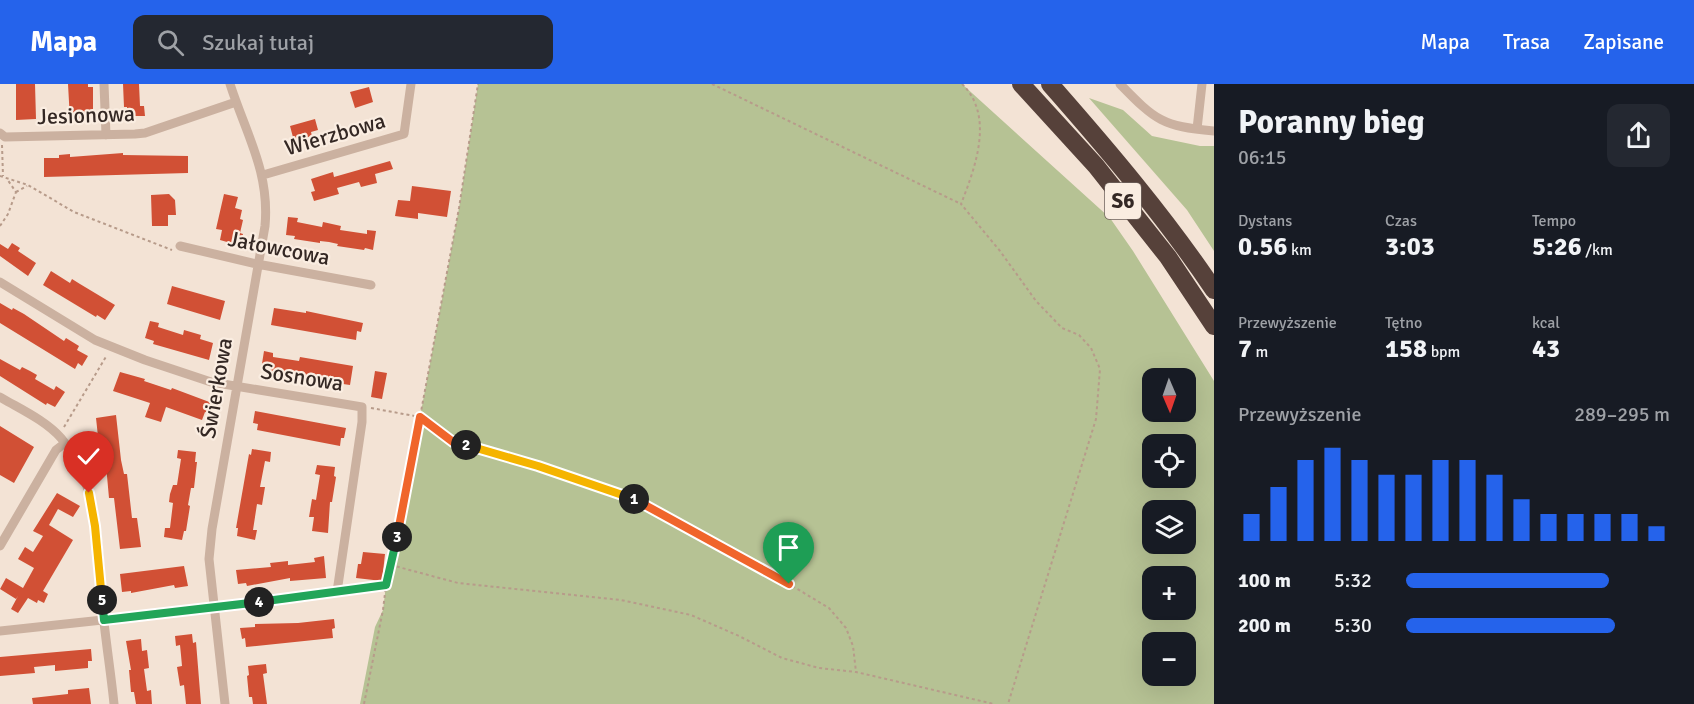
<!DOCTYPE html>
<html lang="pl">
<meta charset="utf-8">
<style>
body{margin:0;font-family:Signika,sans-serif;background:#242831;color:#f1f3f6;height:100vh;display:flex;flex-direction:column;font-size:22px;white-space:nowrap}
*{box-sizing:border-box;margin:0}
p{font-size:20px;color:#9ea1a6}
.icon{flex:none;width:33px;height:33px;fill:none;stroke:currentColor;stroke-width:2;stroke-linecap:round;stroke-linejoin:round}
.map{position:relative;flex:1;overflow:hidden}
.panel{display:flex;flex-direction:column;background:#171b24;width:480px}
.panel>*{flex:none}
.needle{width:39px;rotate:178deg}
.tools{position:absolute;left:1142px;top:284px;display:grid;gap:12px}
.tools a{display:grid;place-items:center;width:54px;height:54px;border-radius:12px;background:#171b24;box-shadow:0 6px 24px #0002;font-size:30px}
.pin{position:absolute;display:grid;place-items:center;width:51px;height:51px;color:#fff;margin:-62px -26px;border-radius:50% 50% 50% 0;rotate:-45deg;box-shadow:0 0 6px #0007}
.pin .icon{rotate:45deg}
.km{position:absolute;width:30px;height:30px;margin:-15px;border-radius:50%;background:#222;color:#fff;font-size:16px;line-height:30px;text-align:center}
.round{display:grid;place-items:center;flex:none;width:63px;height:63px;border-radius:12px;background:#242831}
.overview{display:flex;align-items:center;justify-content:space-between;height:102px;padding:0 24px}
h1{font-size:33px;font-weight:700;line-height:45px}
.stats{display:grid;grid-template-columns:repeat(3,1fr);gap:9px;height:102px;padding:6px 24px}
.stats div{display:grid;align-content:center}
.stats b{font-size:26px;font-weight:700}
.stats small{font-size:16px;font-weight:400}
.stats p{font-size:16px}
.chart{height:168px;padding:12px 24px}
.chart p{display:flex;justify-content:space-between}
.chart svg{width:100%;height:108px;margin-top:6px;stroke:#2563eb;stroke-width:6}
ul{padding:0 24px;list-style:none;font-size:20px}
li{display:grid;grid-template-columns:96px 72px 1fr;align-items:center;height:45px}
li i{height:15px;border-radius:8px;background:#2563eb}
header{display:flex;align-items:center;gap:36px;box-sizing:border-box;height:84px;padding:0 30px;background:#2563eb;color:#fff}
header strong{font-size:28px}
nav{display:flex;gap:33px;margin-inline-start:auto;font-size:21px}
.search{width:420px;height:54px;background:#242831;display:flex;align-items:center;gap:15px;box-sizing:border-box;padding:0 21px;border-radius:12px;color:#9ea1a6;font-size:22px}
main{display:flex;flex:1;min-height:0}
.map>svg:first-child{display:block}
.green{fill:#b6c294;fill-rule:evenodd}
.building{fill:#d15035}
.lines{fill:none;stroke-linecap:round;stroke-linejoin:round}
.path{stroke:#b79b8a;stroke-width:2;stroke-dasharray:3 3;stroke-linecap:butt}
.minor{stroke:#cbb1a0;stroke-width:9}
.motorway{stroke:#56413a;stroke-width:18}
.split-1-casing{stroke:#fff;stroke-width:12}
.split-2-casing{stroke:#fff;stroke-width:12}
.split-3-casing{stroke:#fff;stroke-width:12}
.split-4-casing{stroke:#fff;stroke-width:12}
.split-5-casing{stroke:#fff;stroke-width:12}
.split-6-casing{stroke:#fff;stroke-width:12}
.split-1{stroke:#f0652b;stroke-width:8}
.split-2{stroke:#f5b400;stroke-width:8}
.split-3{stroke:#f0652b;stroke-width:8}
.split-4{stroke:#22a559;stroke-width:8}
.split-5{stroke:#22a559;stroke-width:8}
.split-6{stroke:#f5b400;stroke-width:8}
.labels{text-anchor:middle;dominant-baseline:central;stroke-width:4.5;stroke-linejoin:round;paint-order:stroke}
.shield{fill:#faede1;stroke:#6f635d;stroke-width:1.5}
.shield-label{font-size:21px;font-weight:bold;fill:#342824}
.street-label{font-size:22px;fill:#342824;stroke:#faede1}
</style>
<header>
<strong>Mapa</strong>
<div class="search"><svg class="icon" aria-label="search" viewBox="0 0 24 24"><circle cx="10" cy="10" r="6"/><path d="M15 15l6 6"/></svg>Szukaj tutaj</div>
<nav><a>Mapa</a><a>Trasa</a><a>Zapisane</a></nav>
</header>
<main>
<div class="map">
<svg width="1214" height="620" viewBox="0 0 1214 620">
<rect width="100%" height="100%" fill="#f3e3d5"/>
<path class="green" d="M478,0H962L1110,134L1133,167L1214,297V620H360L375,543L383,526L386,501L420,333L459,124ZM1152,294H1185V327H1152ZM1152,360H1185V393H1152ZM1152,426H1185V459H1152ZM1152,492H1185V525H1152ZM1152,558H1185V591H1152Z
M1089,14L1123,26L1152,52L1200,62H1214V167L1187,126Z"/>
<path class="building" d="M16,0H35L36,35L16,36Z
M68,0H88V3H93V26H89L90,36H70Z
M123,0H139L140,22H144L145,32H127V23H124Z
M369,3L373,18L355,24L350,8Z
M315,35L318,46L311,48L312,52L304,54L303,60L298,56L294,57L290,42Z
M123,69V71L188,72V89L44,93V74H59V71L70,70V73Z
M390,77L393,85L375,90L377,99L361,103L359,98L337,104L339,110L314,117L311,108L315,107L311,95L333,88L334,93Z
M412,102L451,107L447,133L418,129V135L395,132L398,116L410,117Z
M169,110L175,116L176,131H168V142H152L151,111Z
M224,110L238,113L235,124L242,126L240,135L243,136L240,149L243,150L241,162L220,156L222,146L216,145Z
M288,133L298,134L297,138L322,143L323,138L341,142L340,146L367,150V146L376,147L373,166L365,164L364,166L337,162L338,160L329,158L320,157V159L294,155L295,152L286,151Z
M12,159L20,164L18,167L36,179L28,192L0,172V160L8,165Z
M51,187L70,199L72,195L80,200L115,221L105,236L97,231L96,233L43,201Z
M172,202L225,217L220,236L167,220Z
M0,219L12,226L13,224L24,230L64,257L66,254L79,262L77,266L88,272L82,282L78,279L75,285L0,239Z
M274,224L306,229V227L363,239L361,248L357,247L356,256L271,241Z
M150,237L159,239L158,243L183,251L184,246L201,251L200,255L213,259L209,276L153,260L154,257L145,254Z
M264,267L273,269V273L299,277L300,273L353,282L350,301L267,289L268,287L261,286Z
M0,275L20,286L22,283L30,287L37,291L35,295L54,306L56,302L65,308L55,323L47,319L46,321L0,292Z
M375,287L387,289L382,315L371,313Z
M120,288L145,295L144,297L171,306L172,304L212,319L209,329L205,328L202,336L166,323L161,338L145,333L150,319L113,307Z
M255,327L346,344L344,354H341L340,362L257,346L258,340L253,339Z
M116,331L121,376L124,390H127L132,434H137L141,463L120,465L114,414H109L105,370L100,371L96,334Z
M0,342L34,363L14,399L0,391Z
M252,365L271,368L270,378L265,377L260,403H265L262,421L257,420L253,446H257L255,456L237,452L238,444H236L249,370L251,371Z
M178,366L196,368L195,378H197L194,404H191L188,421L190,422L186,447H184L182,456L164,453L165,444H170L173,419L169,418L170,410L173,401H177L181,375L177,374Z
M317,381L335,383L334,392L336,393L332,418H330L328,449L312,447L314,433H309L312,415L316,416L320,391L315,390Z
M57,409L80,422L73,433L58,425L49,441L73,456L43,507L48,510L44,519L38,516L37,519L28,514L18,529L11,525L18,512L16,515L0,505L6,494L23,504L34,484L18,475L25,463L33,468L43,452L33,447Z
M363,468L385,470L382,497L356,494L358,480H361Z
M324,472L326,494L290,497V494L247,502L246,499L238,500L236,486L271,483L270,479L288,477V481L315,478L314,474Z
M184,482L188,502L175,504L174,501L131,509V507L122,508L120,490Z
M334,535L335,544L332,545L333,554L246,563L245,554L242,555L240,544L255,543V540L298,539Z
M192,550L193,559L196,558L201,620H186L184,601L180,602L177,583L182,582L181,571L180,561L176,562L175,552Z
M141,555L142,567L147,566L149,584L144,585L147,607L151,606L152,620H136L134,608H131L129,586H131L126,557Z
M91,565L92,577H88V584L55,587V581L34,583L35,589L0,592V573Z
M266,580L267,589L263,590L267,620H253L252,613H249L247,592L249,591L248,582Z
M89,604L91,620H33L32,614L68,610V606Z"/>
<g class="lines">
<path class="path" d="M712,0L961,120
M962,0C995,32 975,84 961,120L1000,167L1036,217L1062,244L1079,251L1091,264L1100,285L1096,335L1008,620
M2,61L3,92
M0,92L28,101L74,128L172,166
M16,108L27,102
M0,142L8,130L16,108L7,95
M371,324L420,333L453,358L538,382L641,417L789,500L829,524L846,544L853,562L856,588
M64,343L107,271
M391,481L458,499L621,516L691,531L739,552L782,574L819,584L856,588L994,620
M349,506L385,501
M364,620L383,526L386,501L420,333L459,124L478,0"/>
<path class="minor" d="M104,0L106,51
M1120,0C1156,37 1162,42 1214,47
M1197,45L1202,0
M0,49L5,53L135,50L145,49L236,18
M263,91L404,50L411,0
M180,162L257,180L371,201
M0,198L95,256L145,276L211,298L362,323V338L337,508L214,524L0,547
M0,313C20,325 45,336 61,354C101,401 98,471 103,529C106,559 111,590 114,620
M0,462L56,366L65,359
M225,620L209,475L212,445L265,142C270,88 246,50 230,0"/>
<path class="motorway" d="M1021,0L1096,82L1168,173L1214,242
M1050,0C1108,66 1165,133 1214,206"/>
</g>
<g class="lines">
<defs>
<path id="split-1" d="M634,415L789,500"/>
<path id="split-2" d="M466,361L538,382L634,415"/>
<path id="split-3" d="M397,453L420,333L453,358L466,361"/>
<path id="split-4" d="M259,518L386,501L397,453"/>
<path id="split-5" d="M102,516L104,536L259,518"/>
<path id="split-6" d="M89,409L95,442L102,516"/>
</defs>
<use href="#split-1" class="split-1-casing"/>
<use href="#split-2" class="split-2-casing"/>
<use href="#split-3" class="split-3-casing"/>
<use href="#split-4" class="split-4-casing"/>
<use href="#split-5" class="split-5-casing"/>
<use href="#split-6" class="split-6-casing"/>
<use href="#split-1" class="split-1"/>
<use href="#split-2" class="split-2"/>
<use href="#split-3" class="split-3"/>
<use href="#split-4" class="split-4"/>
<use href="#split-5" class="split-5"/>
<use href="#split-6" class="split-6"/>
</g>
<g class="labels">
<rect class="shield" x="1105" y="99" width="36" height="36" rx="4.5"/>
<g class="shield-label">
<text x="1123" y="117">S6</text>
</g>
<g class="street-label">
<text transform="translate(86 31) rotate(-2)">Jesionowa</text>
<text transform="translate(335 50) rotate(-16)">Wierzbowa</text>
<text transform="translate(279 164) rotate(11)">Jałowcowa</text>
<text transform="translate(302 293) rotate(9)">Sosnowa</text>
<text transform="translate(216 304) rotate(-80)">Świerkowa</text>
</g>
</g>
</svg>
<div class="tools">
<a><svg class="needle" viewBox="-14 -14 28 28"><path d="M0-13l5 13h-10z" fill="#e53935"/><path d="M0 13l5-13h-10z" fill="#9ea1a6"/></svg></a>
<a><svg class="icon" aria-label="locate" viewBox="0 0 24 24"><circle cx="12" cy="12" r="6"/><path d="M12 2v4M12 18v4M2 12h4M18 12h4"/></svg></a>
<a><svg class="icon" aria-label="layers" viewBox="0 0 24 24"><path d="M12 4l9 5-9 5-9-5zM3 14l9 5 9-5"/></svg></a>
<a>+</a>
<a>−</a>
</div>
<div class="pin" style="left:789px;top:500px;background:#1e9e55"><svg class="icon" aria-label="arrive" viewBox="0 0 24 24"><path d="M6 21V4h12l-3 4 3 4H6"/></svg></div>
<div class="pin" style="left:89px;top:409px;background:#d93025"><svg class="icon" aria-label="check" viewBox="0 0 24 24"><path d="M5 12l5 5 9-10"/></svg></div>
<b class="km" style="left:634px;top:415px">1</b>
<b class="km" style="left:466px;top:361px">2</b>
<b class="km" style="left:397px;top:453px">3</b>
<b class="km" style="left:259px;top:518px">4</b>
<b class="km" style="left:102px;top:516px">5</b>
</div>
<section class="panel">
<div class="overview"><div><h1>Poranny bieg</h1><p>06:15</p></div><a class="round"><svg class="icon" aria-label="share" viewBox="0 0 24 24"><path d="M12 15V3M7 8l5-5 5 5M5 13v7h14v-7"/></svg></a></div>
<div class="stats">
<div><p>Dystans</p><b>0.56<small> km</small></b></div>
<div><p>Czas</p><b>3:03</b></div>
<div><p>Tempo</p><b>5:26<small> /km</small></b></div>
</div>
<div class="stats">
<div><p>Przewyższenie</p><b>7<small> m</small></b></div>
<div><p>Tętno</p><b>158<small> bpm</small></b></div>
<div><p>kcal</p><b>43</b></div>
</div>
<div class="chart"><p><span>Przewyższenie</span>289–295 m</p>
<svg viewBox="0 0 160 44" preserveAspectRatio="none"><path d="M5 44V33M15 44V22M25 44V11M35 44V6M45 44V11M55 44V17M65 44V17M75 44V11M85 44V11M95 44V17M105 44V27M115 44V33M125 44V33M135 44V33M145 44V33M155 44V38"/></svg>
</div>
<ul>
<li><b>100 m</b>5:32<i style="width:77%"></i></li>
<li><b>200 m</b>5:30<i style="width:79%"></i></li>
</ul>
</section>
</main>
